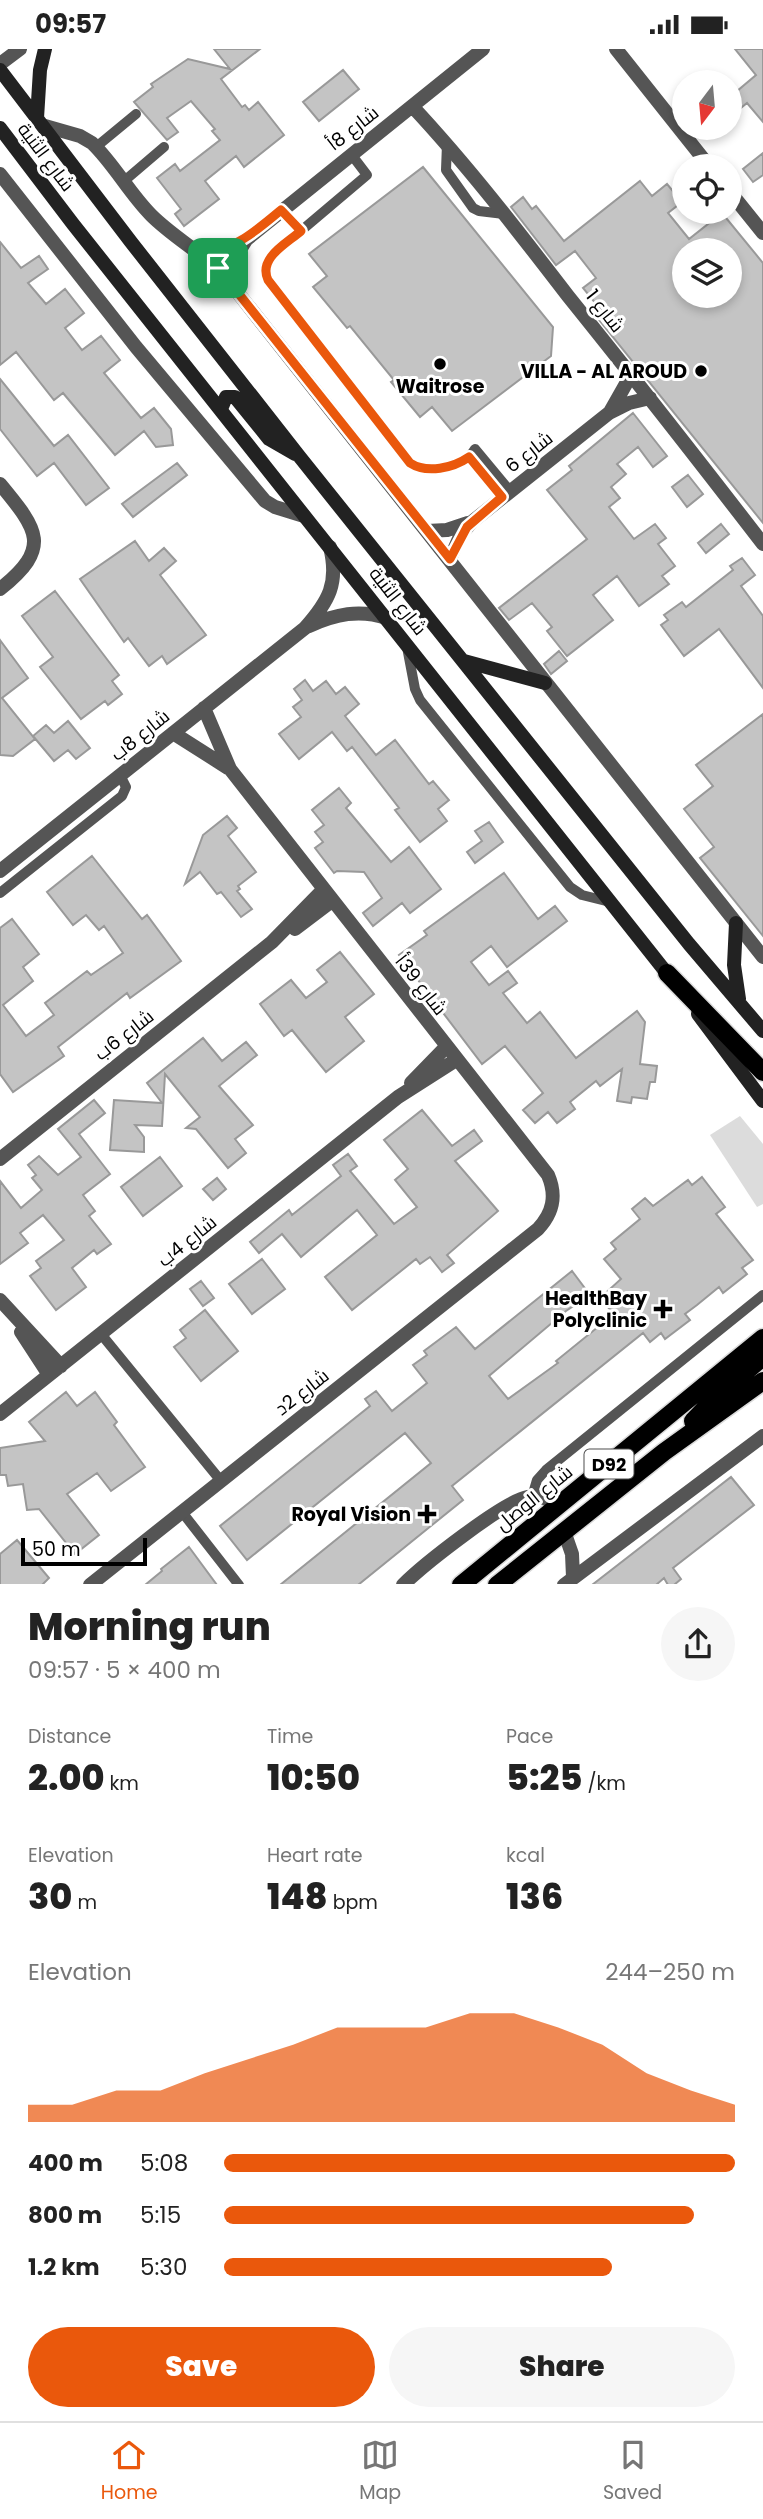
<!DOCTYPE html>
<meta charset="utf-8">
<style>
body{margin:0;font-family:Poppins,Cairo,sans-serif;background:#f6f6f6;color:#222;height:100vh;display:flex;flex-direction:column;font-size:26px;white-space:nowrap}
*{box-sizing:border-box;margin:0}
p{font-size:23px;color:#767676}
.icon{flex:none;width:38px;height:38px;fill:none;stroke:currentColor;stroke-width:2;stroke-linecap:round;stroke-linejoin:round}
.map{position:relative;height:1535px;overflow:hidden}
.details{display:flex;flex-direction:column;background:#fff;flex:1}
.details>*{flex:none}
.needle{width:46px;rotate:196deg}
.buttons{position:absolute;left:672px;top:21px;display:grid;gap:14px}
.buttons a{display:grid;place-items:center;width:70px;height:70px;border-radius:50%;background:#fff;box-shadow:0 4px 10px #0003;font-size:35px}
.scale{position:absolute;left:21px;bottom:18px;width:126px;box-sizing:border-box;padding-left:7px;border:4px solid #000;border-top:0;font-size:19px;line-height:24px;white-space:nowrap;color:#000;-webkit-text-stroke:5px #fff;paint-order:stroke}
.pin{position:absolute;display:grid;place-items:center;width:60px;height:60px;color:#fff;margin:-30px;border-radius:14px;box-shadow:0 4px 10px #0006}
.round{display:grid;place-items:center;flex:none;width:74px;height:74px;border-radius:37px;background:#f6f6f6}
.headline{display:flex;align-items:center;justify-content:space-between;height:119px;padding:0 28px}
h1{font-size:38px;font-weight:800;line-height:52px}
.figures{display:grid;grid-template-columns:repeat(3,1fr);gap:10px;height:119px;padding:7px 28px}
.figures div{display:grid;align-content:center}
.figures b{font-size:35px;font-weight:800}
.figures small{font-size:19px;font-weight:400}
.figures p{font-size:19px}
.chart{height:196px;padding:14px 28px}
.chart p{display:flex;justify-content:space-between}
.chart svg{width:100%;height:126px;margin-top:7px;fill:#ea580c;opacity:.7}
.primary-button{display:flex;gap:14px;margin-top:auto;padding:14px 28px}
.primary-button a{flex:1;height:80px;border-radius:42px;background:#ea580c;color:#fff;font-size:28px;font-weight:800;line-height:80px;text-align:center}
.primary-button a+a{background:#f6f6f6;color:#222}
ul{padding:0 28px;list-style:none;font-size:23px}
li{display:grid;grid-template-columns:112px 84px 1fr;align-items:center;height:52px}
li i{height:18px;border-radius:9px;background:#ea580c}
.status{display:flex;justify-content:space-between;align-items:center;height:49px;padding:0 35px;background:#fff;direction:ltr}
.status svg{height:19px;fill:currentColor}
.dock{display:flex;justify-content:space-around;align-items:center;height:98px;border-top:2px solid #e0e0e0;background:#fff;font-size:19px;color:#767676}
.dock a{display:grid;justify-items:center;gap:4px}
.dock .current{color:#ea580c}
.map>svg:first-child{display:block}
.green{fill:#dcdcdc}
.building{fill:#c4c4c4;stroke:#999;stroke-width:2;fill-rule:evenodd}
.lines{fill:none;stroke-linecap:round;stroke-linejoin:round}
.primary-casing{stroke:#dbdbdb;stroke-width:21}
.service{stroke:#555;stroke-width:10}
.minor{stroke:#555;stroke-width:14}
.secondary{stroke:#222;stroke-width:14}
.primary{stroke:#000;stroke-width:18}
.route-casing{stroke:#fff;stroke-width:14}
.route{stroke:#ea580c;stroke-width:9}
.poi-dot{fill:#000;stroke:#fff;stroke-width:2.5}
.labels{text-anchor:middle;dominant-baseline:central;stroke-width:6;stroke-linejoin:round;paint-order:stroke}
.shield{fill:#fff;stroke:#4c4c4c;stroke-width:2}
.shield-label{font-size:18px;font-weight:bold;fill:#000}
.street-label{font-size:19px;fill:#000;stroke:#fff}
.poi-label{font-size:19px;font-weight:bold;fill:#000;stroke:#fff;text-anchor:end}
</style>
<div class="status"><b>09:57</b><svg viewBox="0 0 49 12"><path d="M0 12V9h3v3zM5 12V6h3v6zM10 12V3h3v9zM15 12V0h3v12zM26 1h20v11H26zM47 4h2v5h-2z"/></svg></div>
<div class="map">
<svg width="763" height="1536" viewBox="0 0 763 1536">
<rect width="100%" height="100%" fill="#fff"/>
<path class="green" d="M740,1067L763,1095V1155L757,1158L710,1086Z"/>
<path class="building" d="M214,0H260L221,30L242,58L245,56L249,61L258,53L284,86L244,118L236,107L205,132L219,150L184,177L175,165L181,160L157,129L175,115L180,122L220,91L212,82L215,80L191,52L167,69L178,83L167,91L134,53L153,38L151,35L188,10L230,20Z
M735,0H763V73L747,54L730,68V48L756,26Z
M343,21L359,40L319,72L303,53Z
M763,104V126L753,133L743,120Z
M423,118L553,278L551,307L452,382L432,358L420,368L391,333L394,331L350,277L347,279L313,238L327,227L309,205Z
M640,132L652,147L667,135L682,153L668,164L689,190L722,164L763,214V474L595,266L601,261L583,239L596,229L575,202L556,216L511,158L523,148L532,160L536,157L564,192ZM684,201H730V247H684Z
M0,193L21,219L39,207L48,220L28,234L46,255L65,240L84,264L65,279L82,301L101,287L120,311L104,324L141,369L154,359L171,380L173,396L156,398L144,382L115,406L63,344L54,351L16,303L0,316Z
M0,330L54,397L68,386L109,439L86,456L54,414L37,427L0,380Z
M633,364L667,407L653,418L638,398L617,415L626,425L611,438L620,449L609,458L634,490L655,475L666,489L658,495L675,517L662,527L669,535L639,557L617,527L593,546L613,571L567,607L547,582L552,578L532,554L509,571L499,559L587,490L547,441L572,421L569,417Z
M177,414L187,426L133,468L122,455Z
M688,426L703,445L687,458L672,438Z
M721,475L729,485L706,504L698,494Z
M135,492L149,512L164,499L176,512L160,526L206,586L167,615L162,607L149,617L128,589L124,593L80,530Z
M742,509L755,526L741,537L763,567V639L719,580L684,607L661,576L668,571L664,566L682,553L686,558L733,521L730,517Z
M55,542L119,626L112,632L122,645L108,656L105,652L81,670L40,618L53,608L22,567Z
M0,591L28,629L2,649L35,690L13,707L0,706Z
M559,602L567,612L551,625L544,615Z
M305,631L313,642L326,632L336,645L345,638L359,655L345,667L376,706L395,691L429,735L433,732L449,751L438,760L447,772L420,793L395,761L399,759L352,698L347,702L332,683L299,710L279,685L301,668L293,658L302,651L294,640Z
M763,665V887L700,809L714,798L684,760L713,737L696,716Z
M68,672L90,699L76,710L68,701L54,712L33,687L46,676L54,684Z
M339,739L351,754L346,759L391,813L409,798L441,840L410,864L402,854L373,877L363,864L382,849L364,823L337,822L334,824L315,799L323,793L315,783L324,776L312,761Z
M227,767L237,779L228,787L256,823L238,837L240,840L237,842L252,860L241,868L221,843L217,845L200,823L185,835L203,786Z
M489,773L503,793L475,814L467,803L482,792L475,782Z
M92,807L142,870L147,866L181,912L130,949L127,944L58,998L64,1007L13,1043L0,1025V879L12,870L39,905L23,918L33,932L3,956L26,987L54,966L45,954L87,922L91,926L123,904L104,877L99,881L86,866L73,876L47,843Z
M504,824L538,870L555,857L567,872L507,918L491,897L471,913L489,936L508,922L517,934L503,944L527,974L540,963L576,1009L637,962L645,973L640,1015L657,1017L655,1033H650L647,1050L632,1048L631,1054L617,1052L622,1020L600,1037L596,1032L570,1053L575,1060L557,1074L548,1063L535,1074L523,1061L543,1044L505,997L482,1015L399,906L427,886L424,882Z
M340,903L374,945L345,968L364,992L326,1023L292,981L284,987L260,955L291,931L306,949L327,933L317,921Z
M203,989L222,1012L246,993L257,1006L219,1037L253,1076L235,1090L246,1104L228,1119L196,1080L186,1079L200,1068L165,1025L162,1077L135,1076L144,1088V1103L110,1101L114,1051L162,1054L147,1034Z
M94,1051L105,1064L79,1085L110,1125L83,1146L95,1162L89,1167L111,1195L97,1205L94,1201L72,1219L86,1238L56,1261L30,1227L41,1219L36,1212L64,1191L43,1166L20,1184L28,1194L0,1215V1132L21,1159L42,1141L32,1129L36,1126L28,1116L39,1107L58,1126L81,1108L58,1080Z
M422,1061L452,1097L474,1081L482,1092L455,1112L498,1162L447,1206L454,1214L442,1223L430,1208L420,1215L416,1210L352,1261L325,1228L377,1186L357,1161L301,1208L282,1185L259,1204L250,1193L289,1161L292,1166L341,1127L333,1116L348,1105L357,1117L350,1122L394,1175L417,1158L395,1131L408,1120L384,1091Z
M160,1108L182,1137L143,1167L121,1138Z
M702,1128L725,1158L716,1165L753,1211L742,1219L747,1225L723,1244L719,1238L697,1256L685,1265L690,1271L665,1290L661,1284L650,1293L643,1284L452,1437L463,1451L358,1536H280L431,1414L405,1384L247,1511L220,1477L370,1357L365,1350L376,1342L392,1362L427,1334L413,1316L427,1306L424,1302L456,1278L475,1300L572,1222L590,1246L566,1262L489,1327L508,1350L558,1314L556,1312L614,1265L600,1249L621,1230L604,1210L616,1200L611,1194L640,1170L632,1160L645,1149L653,1157L688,1131L692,1136Z
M217,1129L226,1140L213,1151L203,1140Z
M262,1210L285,1240L252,1265L229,1235Z
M201,1232L214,1249L203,1257L190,1240Z
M205,1261L238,1302L201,1332L174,1298L186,1289L180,1281Z
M66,1343L77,1357L95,1343L117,1373L114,1376L145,1418L111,1442L97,1424L67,1445L99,1486L75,1505L39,1460L27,1461L23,1435L8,1437L6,1426H0V1399L45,1392L29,1373Z
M731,1428L754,1456L673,1519L681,1530L674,1536H668L664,1529L656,1536H592Z
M17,1491L49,1529L42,1536H0V1505Z
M189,1498L217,1536H145L162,1522L161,1520Z"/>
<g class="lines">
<defs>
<path id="primary" d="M667,924L763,1023
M693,1372L718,1346L763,1308
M461,1536L763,1289
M497,1536L664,1403L763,1332"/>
</defs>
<use href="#primary" class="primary-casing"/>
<path class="service" d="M447,95L446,121L473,159L479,162L504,165
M96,98L136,65
M351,105L367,126L270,208L266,217V227L410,414C428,425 464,420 475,400L510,442
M123,133L164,98
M281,161L301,182
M469,408L502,448
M407,598L415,640L420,651L570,838L582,846L610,853
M0,844L122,747L126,738L120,726
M101,1285L221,1432
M532,1448L537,1431L546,1421L763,1246
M182,1463L239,1536"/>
<path class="minor" d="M616,0L709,117
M0,15L20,0
M412,57C468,117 518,182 568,247C634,329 699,412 763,495
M45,77L80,87L92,94C114,115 129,144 151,166C175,190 205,205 227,230L763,908
M0,125L136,298L265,452L275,458L304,467
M730,143L763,184
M202,206L222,201L247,190L483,0
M227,230L233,212L246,191
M610,363L631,326
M0,435C37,480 53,498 0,540
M427,482L447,481L468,474
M450,510L461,485L473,472L609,364L629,354L650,349
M309,577C336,565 359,560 387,569
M173,684L228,719
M0,822L305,579C329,552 339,534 330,498
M295,880L332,852
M411,1034L446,998
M0,1110L272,893L323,841
M0,1251L61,1317
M21,1283L49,1326
M0,1365L398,1048L456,1011
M564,1482L572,1505L573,1528
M90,1536L538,1180C553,1164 557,1147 548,1126L230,720L204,659
M403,1536C423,1516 504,1452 528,1448C541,1446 549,1450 558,1458
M564,1536L763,1387"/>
<path class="secondary" d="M0,21L131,193L299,407L689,895L763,982
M37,69L40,21L45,0
M0,79L73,175L673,932
M221,360L226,348H235L269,390L295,405
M464,612L545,634
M736,874L734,916L739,950
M698,965L763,1052"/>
<use href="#primary" class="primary"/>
</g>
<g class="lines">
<defs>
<path id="route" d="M281,161L301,182C286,195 258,209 268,231L410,414C427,425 453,419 469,408L502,448L467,478L450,510L227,230L202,206C235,200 256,182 281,161Z"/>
</defs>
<use href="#route" class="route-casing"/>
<use href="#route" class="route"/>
</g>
<g class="poi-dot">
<circle cx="440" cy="315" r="7"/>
<circle cx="701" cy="322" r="7"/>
<path d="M659.5 1249.5h7v7h7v7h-7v7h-7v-7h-7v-7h7z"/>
<path d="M423.5 1454.5h7v7h7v7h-7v7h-7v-7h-7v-7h7z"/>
</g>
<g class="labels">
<rect class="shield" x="584.5" y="1400.5" width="49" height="29" rx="5"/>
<g class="shield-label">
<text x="609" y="1415">D92</text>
</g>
<g class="street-label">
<text transform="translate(353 79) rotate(-38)">شارع 8أ</text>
<text transform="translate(46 108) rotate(53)">شارع الثنية</text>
<text transform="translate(605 262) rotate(52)">شارع 1</text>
<text transform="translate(529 403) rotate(-38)">شارع 6</text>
<text transform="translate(398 552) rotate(52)">شارع الثنية</text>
<text transform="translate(140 686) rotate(-39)">شارع 8ب</text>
<text transform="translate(421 936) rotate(52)">شارع 39أ</text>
<text transform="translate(124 986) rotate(-38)">شارع 6ب</text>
<text transform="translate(187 1192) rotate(-39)">شارع 4ب</text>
<text transform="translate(302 1343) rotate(-38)">شارع 2د</text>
<text transform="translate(534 1449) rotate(-39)">شارع الوصل</text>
</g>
<g class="poi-label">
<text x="687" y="322">VILLA - AL AROUD</text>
<text x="440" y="337" text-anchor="middle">Waitrose</text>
<text x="647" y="1249">HealthBay<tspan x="647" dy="22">Polyclinic</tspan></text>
<text x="411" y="1465">Royal Vision</text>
</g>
</g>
</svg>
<div class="buttons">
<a><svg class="needle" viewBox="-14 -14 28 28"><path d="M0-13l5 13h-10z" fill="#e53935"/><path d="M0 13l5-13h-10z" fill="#767676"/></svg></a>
<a><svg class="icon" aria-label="locate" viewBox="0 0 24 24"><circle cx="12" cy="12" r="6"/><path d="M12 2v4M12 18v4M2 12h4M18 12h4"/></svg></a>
<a><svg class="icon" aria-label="layers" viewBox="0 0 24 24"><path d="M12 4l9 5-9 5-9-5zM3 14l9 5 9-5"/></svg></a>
</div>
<div class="scale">50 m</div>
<div class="pin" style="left:218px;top:219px;background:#1e9e55"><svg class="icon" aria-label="arrive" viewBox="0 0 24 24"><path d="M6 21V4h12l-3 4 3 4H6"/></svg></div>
</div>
<section class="details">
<div class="headline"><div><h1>Morning run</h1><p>09:57 · 5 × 400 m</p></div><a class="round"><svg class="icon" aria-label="share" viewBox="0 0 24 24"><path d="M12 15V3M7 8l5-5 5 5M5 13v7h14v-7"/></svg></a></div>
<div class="figures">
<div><p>Distance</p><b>2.00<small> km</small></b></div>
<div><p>Time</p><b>10:50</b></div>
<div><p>Pace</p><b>5:25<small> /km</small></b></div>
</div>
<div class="figures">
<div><p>Elevation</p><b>30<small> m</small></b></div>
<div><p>Heart rate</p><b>148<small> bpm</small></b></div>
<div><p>kcal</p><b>136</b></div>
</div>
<div class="chart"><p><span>Elevation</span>244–250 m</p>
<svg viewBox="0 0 160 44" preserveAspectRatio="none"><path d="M0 44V38L10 38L20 33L30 33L40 27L50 22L60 17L70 11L80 11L90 11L100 6L110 6L120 11L130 17L140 27L150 33L160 38V44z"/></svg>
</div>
<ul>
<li><b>400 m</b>5:08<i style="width:100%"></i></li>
<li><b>800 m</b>5:15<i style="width:92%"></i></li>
<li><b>1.2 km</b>5:30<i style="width:76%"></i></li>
</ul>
<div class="primary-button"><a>Save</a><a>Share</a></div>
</section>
<nav class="dock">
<a class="current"><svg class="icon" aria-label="home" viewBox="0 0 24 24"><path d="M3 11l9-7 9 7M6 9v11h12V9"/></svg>Home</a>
<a><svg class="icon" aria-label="map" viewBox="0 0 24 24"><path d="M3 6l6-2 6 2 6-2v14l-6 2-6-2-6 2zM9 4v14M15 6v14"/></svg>Map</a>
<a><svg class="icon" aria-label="saved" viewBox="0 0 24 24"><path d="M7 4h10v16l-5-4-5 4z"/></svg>Saved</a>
</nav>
